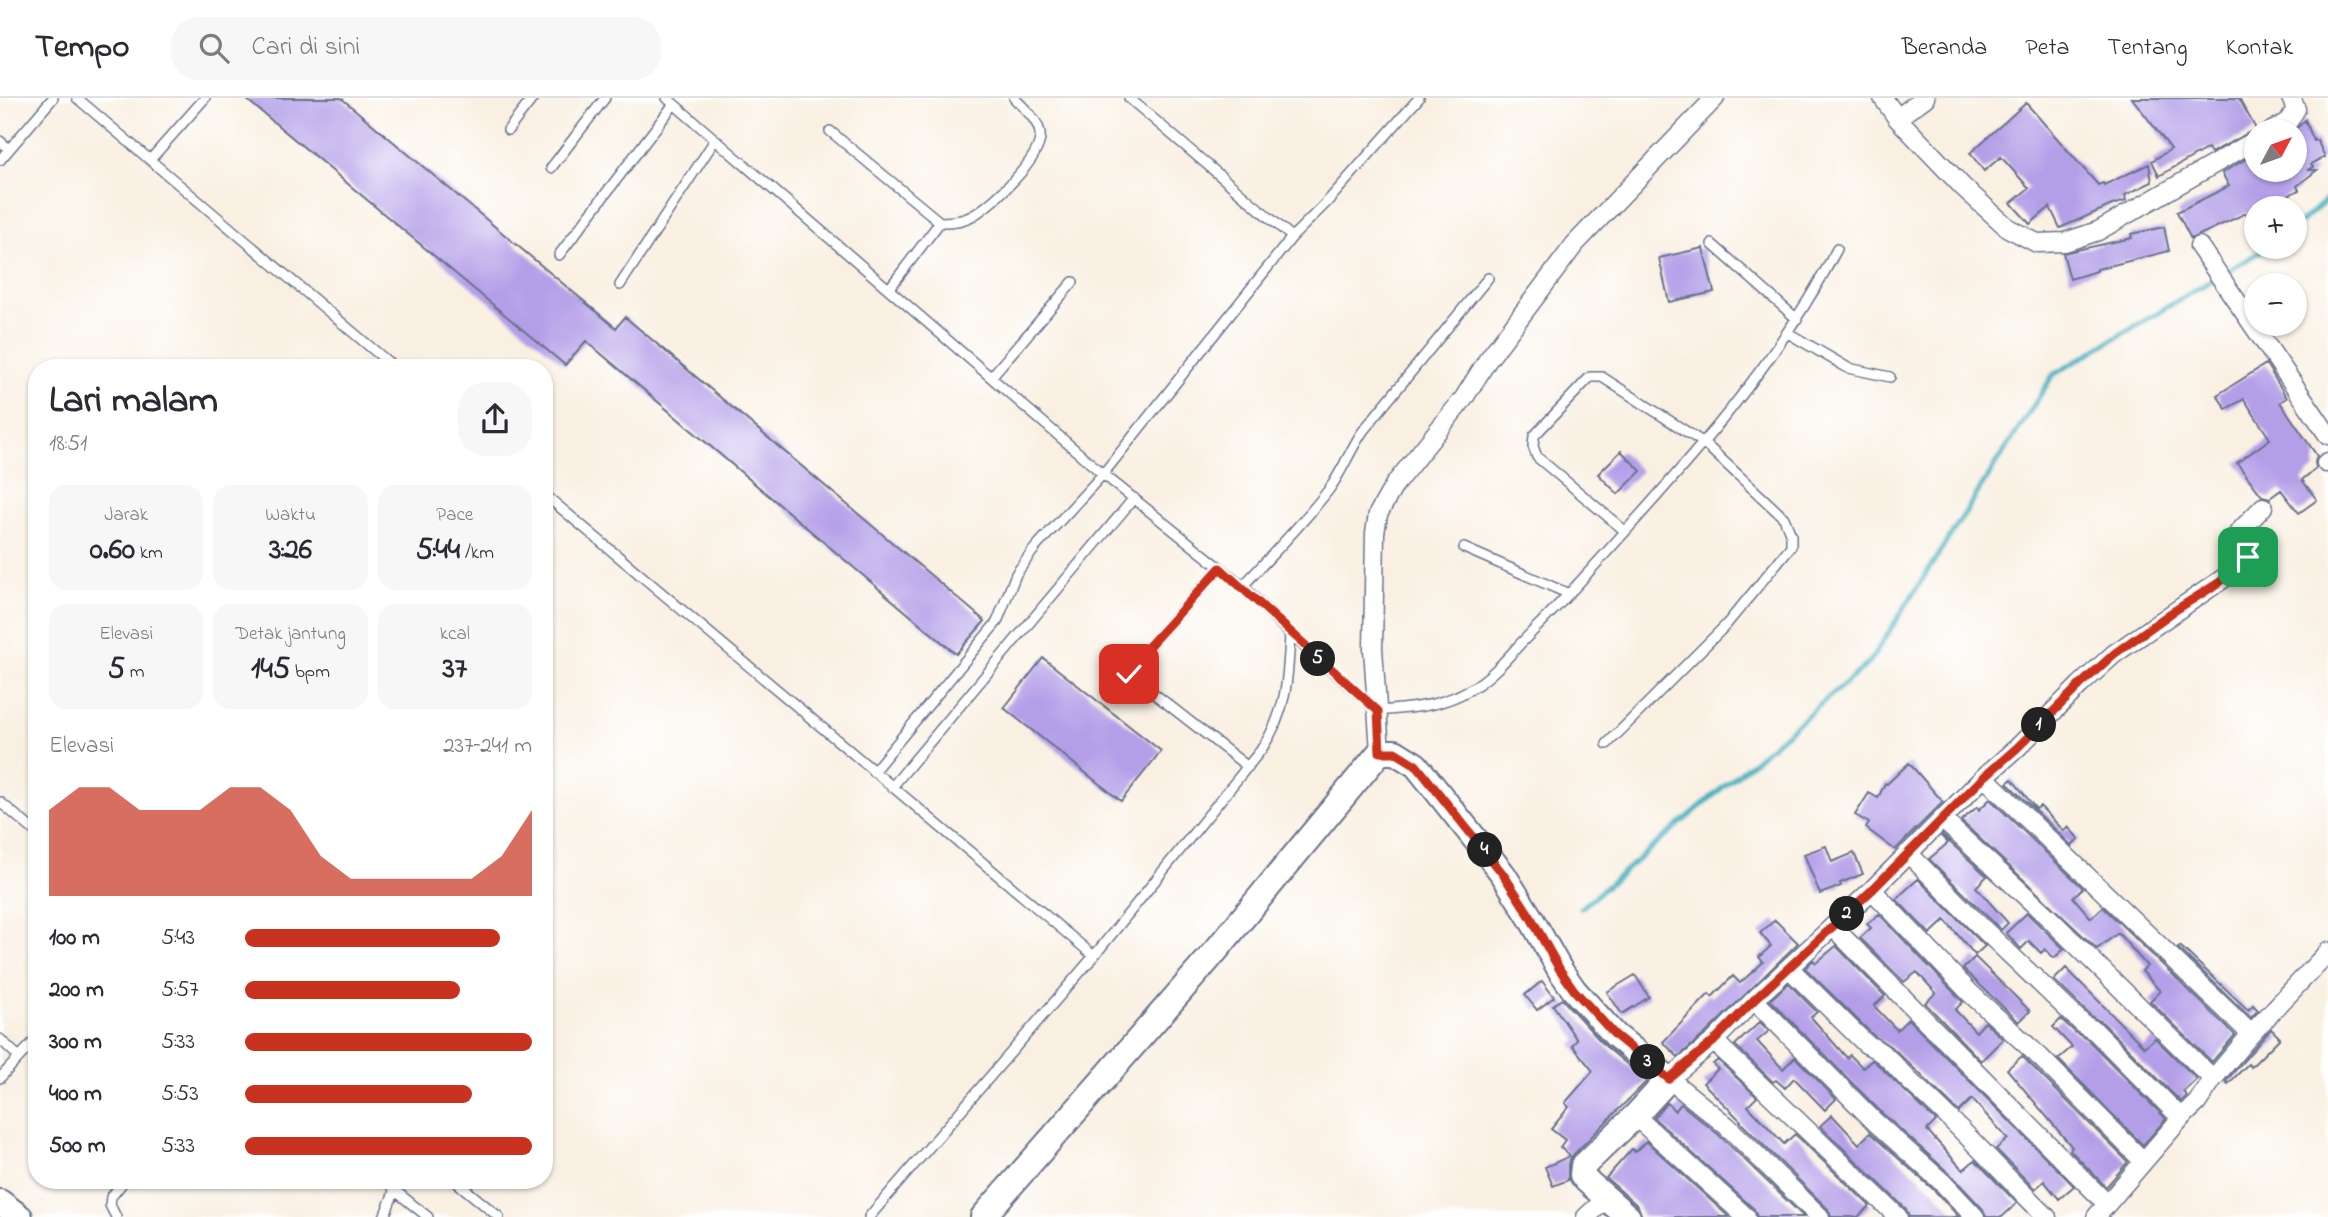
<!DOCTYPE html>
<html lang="id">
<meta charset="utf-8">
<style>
body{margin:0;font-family:"Indie Flower",sans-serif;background:#f7f7f7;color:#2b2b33;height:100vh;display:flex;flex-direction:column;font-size:26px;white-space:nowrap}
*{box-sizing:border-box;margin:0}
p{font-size:23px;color:#7c7c81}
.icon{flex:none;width:38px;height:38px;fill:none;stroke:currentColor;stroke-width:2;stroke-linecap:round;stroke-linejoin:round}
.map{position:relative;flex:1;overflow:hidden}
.side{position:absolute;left:28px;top:261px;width:525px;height:830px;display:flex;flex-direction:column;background:#fff;border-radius:28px;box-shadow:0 2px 5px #0004}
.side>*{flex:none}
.needle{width:46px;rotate:49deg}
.buttons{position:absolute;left:2244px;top:21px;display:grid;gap:14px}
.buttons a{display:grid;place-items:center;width:63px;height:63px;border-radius:50%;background:#fff;box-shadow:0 2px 5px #0004;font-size:35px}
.pin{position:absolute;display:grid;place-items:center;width:60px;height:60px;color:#fff;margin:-30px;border-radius:14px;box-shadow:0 4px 10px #0006}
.km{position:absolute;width:35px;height:35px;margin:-18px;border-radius:50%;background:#222;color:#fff;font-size:19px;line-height:35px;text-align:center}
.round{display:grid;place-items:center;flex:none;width:74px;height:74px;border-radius:28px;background:#f7f7f7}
.summary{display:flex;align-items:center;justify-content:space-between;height:119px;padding:0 21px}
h1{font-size:38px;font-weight:700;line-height:52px}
.figures{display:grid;grid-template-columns:repeat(3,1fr);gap:10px;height:119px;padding:7px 21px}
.figures div{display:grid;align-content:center;border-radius:18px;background:#f7f7f7;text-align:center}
.figures b{font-size:30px;font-weight:700}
.figures small{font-size:19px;font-weight:400}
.figures p{font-size:19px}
.chart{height:196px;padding:14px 21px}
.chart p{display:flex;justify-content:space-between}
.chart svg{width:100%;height:126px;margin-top:7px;fill:#c8321e;opacity:.7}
ul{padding:0 21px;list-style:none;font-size:23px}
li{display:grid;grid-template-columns:112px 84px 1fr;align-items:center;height:52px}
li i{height:18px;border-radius:9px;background:#c8321e}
header{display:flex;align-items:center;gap:42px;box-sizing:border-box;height:98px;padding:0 35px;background:#fff;border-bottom:2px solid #e1e1e2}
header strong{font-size:33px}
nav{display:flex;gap:38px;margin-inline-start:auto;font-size:24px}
.search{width:490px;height:63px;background:#f7f7f7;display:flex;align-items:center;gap:18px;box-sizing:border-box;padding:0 24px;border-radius:28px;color:#7c7c81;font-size:26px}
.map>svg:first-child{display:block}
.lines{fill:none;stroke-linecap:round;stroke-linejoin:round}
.stream{stroke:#42afbf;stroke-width:5}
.building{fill:#b39fe8}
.lane-casing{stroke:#69738c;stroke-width:12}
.street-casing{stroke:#69738c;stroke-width:21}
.secondary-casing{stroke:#69738c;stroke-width:28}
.lane{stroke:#fff;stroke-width:9}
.street{stroke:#fff;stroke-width:18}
.secondary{stroke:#fff;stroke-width:24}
.route-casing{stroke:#fff;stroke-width:14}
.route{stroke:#c8321e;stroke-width:9}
</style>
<header>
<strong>Tempo</strong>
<div class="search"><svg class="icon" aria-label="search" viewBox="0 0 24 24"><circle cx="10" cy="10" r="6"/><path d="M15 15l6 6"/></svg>Cari di sini</div>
<nav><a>Beranda</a><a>Peta</a><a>Tentang</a><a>Kontak</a></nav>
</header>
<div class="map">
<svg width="2328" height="1119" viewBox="0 0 2328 1119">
<rect width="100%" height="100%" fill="#fff"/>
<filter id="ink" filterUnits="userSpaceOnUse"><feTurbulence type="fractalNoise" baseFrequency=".0143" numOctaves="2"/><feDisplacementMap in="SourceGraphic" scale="14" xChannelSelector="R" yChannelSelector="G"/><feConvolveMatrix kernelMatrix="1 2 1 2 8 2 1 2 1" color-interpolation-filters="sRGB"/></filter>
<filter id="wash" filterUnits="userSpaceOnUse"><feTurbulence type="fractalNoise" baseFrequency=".00686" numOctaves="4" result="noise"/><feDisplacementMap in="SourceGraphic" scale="28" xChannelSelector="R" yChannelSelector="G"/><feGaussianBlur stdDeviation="1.57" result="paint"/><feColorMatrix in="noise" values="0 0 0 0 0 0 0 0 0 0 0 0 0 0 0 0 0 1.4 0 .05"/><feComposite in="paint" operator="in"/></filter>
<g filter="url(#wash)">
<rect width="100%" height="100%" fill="#f9f0e2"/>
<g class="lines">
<path class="stream" d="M2294,130L2328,101
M1581,810L1869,565L2053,277L2268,149"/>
</g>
<g id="blocks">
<path class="building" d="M245,0H341L616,230L625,219L985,523L956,556L586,243L565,267Z
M2132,0H2239L2256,31L2211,55L2208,50L2159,78L2152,63L2171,51Z
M2026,5L2098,87L2103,85L2104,87L2149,66L2152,84L2125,97L2126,103L2112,107L2060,130L2050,109L2030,126L2011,105L2029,90L2001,59L1984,73L1970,55Z
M2305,22L2314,43L2317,42L2325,59L2311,66L2313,69L2307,72H2317L2297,88L2299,92L2263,110H2256V114L2248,118L2246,115L2191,141L2177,114L2229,88L2222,75L2256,55V72H2294V33Z
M2164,129L2169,153L2097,171V173L2070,181L2063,155L2132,140L2131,136Z
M1703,150L1714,194L1669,204L1659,160Z
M2266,266L2287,300L2280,304L2317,358L2315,364L2316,370L2302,382L2317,402L2299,415L2281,392L2270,400L2262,398L2237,365L2270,341L2244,301L2226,311L2217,297Z
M1621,353L1641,373L1618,396L1598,376Z
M1043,560L1161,653L1121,703L1004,610Z
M1909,665L1943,704L1895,752L1866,730L1869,725L1855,717L1869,695L1878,700L1885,685L1887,686Z
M2012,681L2036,711L2040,708L2064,733L2068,729L2079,741L2072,748L2007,685Z
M1990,701L2083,790L2073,799L2091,820L2103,809L2235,937L2212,964L2150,903L2160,893L2142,873L2147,868L2118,835L2097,851L1961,723L1977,709L1979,712Z
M1942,737L1987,778L1976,789L2008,825L2001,832L1929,761L1948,745L1941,738Z
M1826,748L1832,764L1854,755L1863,776L1840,785L1841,788L1820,796L1804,756Z
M1918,781L1985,848L1975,857L1945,822L1930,836L1896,801Z
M2027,815L2064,851L2054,860L2045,851L2041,855L2029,843L2021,851L2006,835Z
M1879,816L1963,904L1955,912L1976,934L1985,924L2003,941L1981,963L1925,905L1936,895L1917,874L1904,884L1860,840L1871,830L1867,826Z
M1775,822L1798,845L1706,935L1678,959L1663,944L1709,896L1712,899L1733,878L1740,885L1760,867L1763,864L1759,859L1771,848L1760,835Z
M1836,848L1885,898L1874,908L1897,932L1908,921L2074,1088L2059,1101L2044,1083L2035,1091L1996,1051L2008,1041L1972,1001L1959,1014L1894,951L1873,937L1805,870L1813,862L1816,865Z
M2180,848L2248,912L2253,907L2258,912L2251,920L2178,850Z
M1975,859L2030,913L2019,924L1963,871Z
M2066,870L2144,949L2155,940L2197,981L2183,994L2187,998L2181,1004L2103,925L2091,918L2054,882Z
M1635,877L1649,899L1622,916L1607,894Z
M1542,883L1554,899L1537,912L1525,897Z
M1788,885L1817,914L1811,919L1847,960L1850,957L1863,970L1872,962L1874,963L1936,1023L1927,1032L1963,1072L1975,1062L2017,1105L2002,1119H1986L1983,1111L1951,1077L1883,1016L1770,902Z
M1562,901L1604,947L1647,983L1573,1057L1568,1066V1082L1553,1088L1545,1069L1570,1058L1560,1049L1565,1042L1551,1031L1569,1009L1565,1005L1593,973L1572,947L1577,942L1553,907Z
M2061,921L2076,935L2088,942L2166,1021L2143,1047L2058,961L2072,949L2053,929Z
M1760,924L1769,933L1757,943L1783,971L1795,959L1836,1001L1825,1012L1794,980L1785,990L1776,982L1773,984L1735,947Z
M2271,931L2280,940L2251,969L2248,966L2228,986L2226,983Z
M2022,958L2128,1064L2106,1089L2070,1052L2072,1049L2007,971Z
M1718,962L1757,999L1748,1008L1784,1046L1795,1036L1870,1108L1858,1119H1831L1828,1111L1740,1024L1741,1023L1703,985L1718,971L1713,966Z
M1667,1005L1675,1013L1681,1006L1719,1037L1804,1119H1757L1754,1111L1654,1020Z
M1832,1017L1859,1046L1870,1035L1935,1093L1959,1119H1909L1906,1111L1820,1028Z
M1646,1043L1729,1119H1642L1638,1108L1606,1080L1632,1051L1635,1054Z"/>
</g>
</g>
<g filter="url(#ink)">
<use href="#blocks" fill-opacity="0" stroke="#69738c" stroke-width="2"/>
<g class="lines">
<defs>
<path id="lane" d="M77,0L395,270
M667,0L1103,376L1243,488L1290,536C1288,580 1287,614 1261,652L1094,858L869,1119
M508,32L533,0
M830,33L940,124
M0,43L9,51
M0,62L53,0
M150,62L205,0
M551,70L605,0
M1292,139L1327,104L1419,0
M1712,146L1797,221
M559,157L674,6
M620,187L715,42
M889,191L940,124C953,124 965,123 977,115C996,102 1038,63 1040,40C1042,25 1024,10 1014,0
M1788,235L1848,270L1890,279
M991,279L1073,184
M544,396L1094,858
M1464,450L1569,496
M1220,470L1127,572L1129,576L1248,669
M1243,488C1272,456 1304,425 1330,390C1343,372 1350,352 1363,333L1488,180
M1290,536L1378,613C1410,610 1440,609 1469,592C1489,581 1505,563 1520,546C1542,524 1565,501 1586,477C1678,375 1773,274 1837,151
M1607,646L1726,527L1791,448V437L1784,420L1704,345L1602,279H1590L1534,338L1533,348L1537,359L1625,433
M873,674L997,524L1016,476L1035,450L1103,376L1292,139L1129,0
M892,689L1134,400
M0,704L37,735
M0,941L19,959
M0,980L37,940
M454,1082L499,1119
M393,1091L428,1119
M116,1119L110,1107L111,1099L125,1082
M384,1119L399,1082"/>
<path id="street" d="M1883,0L1897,20L1963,89L2008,130L2037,145L2065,144L2098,133L2256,42
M1897,20L1925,0
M2272,33L2288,24L2296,11L2291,0
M2199,148L2328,337
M2326,365L2328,364
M1380,654L1373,550L1375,435L1378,416L1395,386L1464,300L1487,263L1575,146L1715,0
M1984,679L2251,936
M1943,722L2048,819L2213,981
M1908,755L1975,823L2084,927L2095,933L2181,1020
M1872,792L1970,895L2040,959L2143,1063
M1833,829L2107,1106
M1789,870L1866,946C1888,955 1897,972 1915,988C1962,1029 2002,1076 2047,1119
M1754,902L1875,1024L1943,1085L1975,1119
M1714,943L1898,1119
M1635,1018L1746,1119
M1586,1119L1606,1101
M1820,1119L1727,1028L1669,981L1714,943L1754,902L1872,792L1984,679L2017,650L2080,587L2114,556L2237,471L2248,459L2239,434L2263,409
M2096,1119L2181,1020L2197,1005L2213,981L2251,936L2328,854"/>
<path id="secondary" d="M0,1104L20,1119
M983,1119L1213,856L1380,654H1395L1416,667L1503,776L1530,819L1560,872L1574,892L1615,937L1669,981L1635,1018L1583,1068L1582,1077L1587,1083L1628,1119"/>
</defs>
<use href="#lane" class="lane-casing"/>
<use href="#street" class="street-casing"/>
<use href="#secondary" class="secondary-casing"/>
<use href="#lane" class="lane"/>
<use href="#street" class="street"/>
<use href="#secondary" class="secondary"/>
</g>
</g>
<g class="lines" filter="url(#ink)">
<defs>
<path id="route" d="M1129,576L1127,572L1220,470L1378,613L1380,654H1395L1416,667L1503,776L1530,818L1560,872L1574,892L1615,937L1669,981L1714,943L1754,902L1872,792L1984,679L2017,650L2080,587L2114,556L2171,515L2220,484L2248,459"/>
</defs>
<use href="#route" class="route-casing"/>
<use href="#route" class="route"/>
</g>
</svg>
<div class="buttons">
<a><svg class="needle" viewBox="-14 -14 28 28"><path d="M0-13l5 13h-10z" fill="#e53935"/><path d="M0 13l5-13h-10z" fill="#7c7c81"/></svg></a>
<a>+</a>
<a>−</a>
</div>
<div class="pin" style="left:2248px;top:459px;background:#1e9e55"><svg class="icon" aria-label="arrive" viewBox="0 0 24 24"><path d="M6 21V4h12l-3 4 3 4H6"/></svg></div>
<div class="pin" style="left:1129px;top:576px;background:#d93025"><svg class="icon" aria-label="check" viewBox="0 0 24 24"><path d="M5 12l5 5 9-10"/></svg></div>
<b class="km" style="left:2039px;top:627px">1</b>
<b class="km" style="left:1847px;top:816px">2</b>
<b class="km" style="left:1648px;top:964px">3</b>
<b class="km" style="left:1485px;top:752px">4</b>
<b class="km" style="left:1318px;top:561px">5</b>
<section class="side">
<div class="summary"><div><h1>Lari malam</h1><p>18:51</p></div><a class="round"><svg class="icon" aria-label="share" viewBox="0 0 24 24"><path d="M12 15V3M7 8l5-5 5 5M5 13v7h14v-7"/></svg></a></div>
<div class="figures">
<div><p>Jarak</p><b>0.60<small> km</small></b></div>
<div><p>Waktu</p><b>3:26</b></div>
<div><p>Pace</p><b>5:44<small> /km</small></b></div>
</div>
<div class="figures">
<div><p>Elevasi</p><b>5<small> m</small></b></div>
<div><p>Detak jantung</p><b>145<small> bpm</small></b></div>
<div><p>kcal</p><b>37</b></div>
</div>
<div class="chart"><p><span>Elevasi</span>237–241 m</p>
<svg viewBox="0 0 160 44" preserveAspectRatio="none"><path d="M0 44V14L10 6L20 6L30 14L40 14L50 14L60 6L70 6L80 14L90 30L100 38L110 38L120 38L130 38L140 38L150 30L160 14V44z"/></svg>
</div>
<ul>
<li><b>100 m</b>5:43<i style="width:89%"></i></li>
<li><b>200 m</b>5:57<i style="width:75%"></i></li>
<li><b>300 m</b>5:33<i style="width:100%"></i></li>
<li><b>400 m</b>5:53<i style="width:79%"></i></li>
<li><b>500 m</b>5:33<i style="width:100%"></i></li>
</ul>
</section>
</div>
